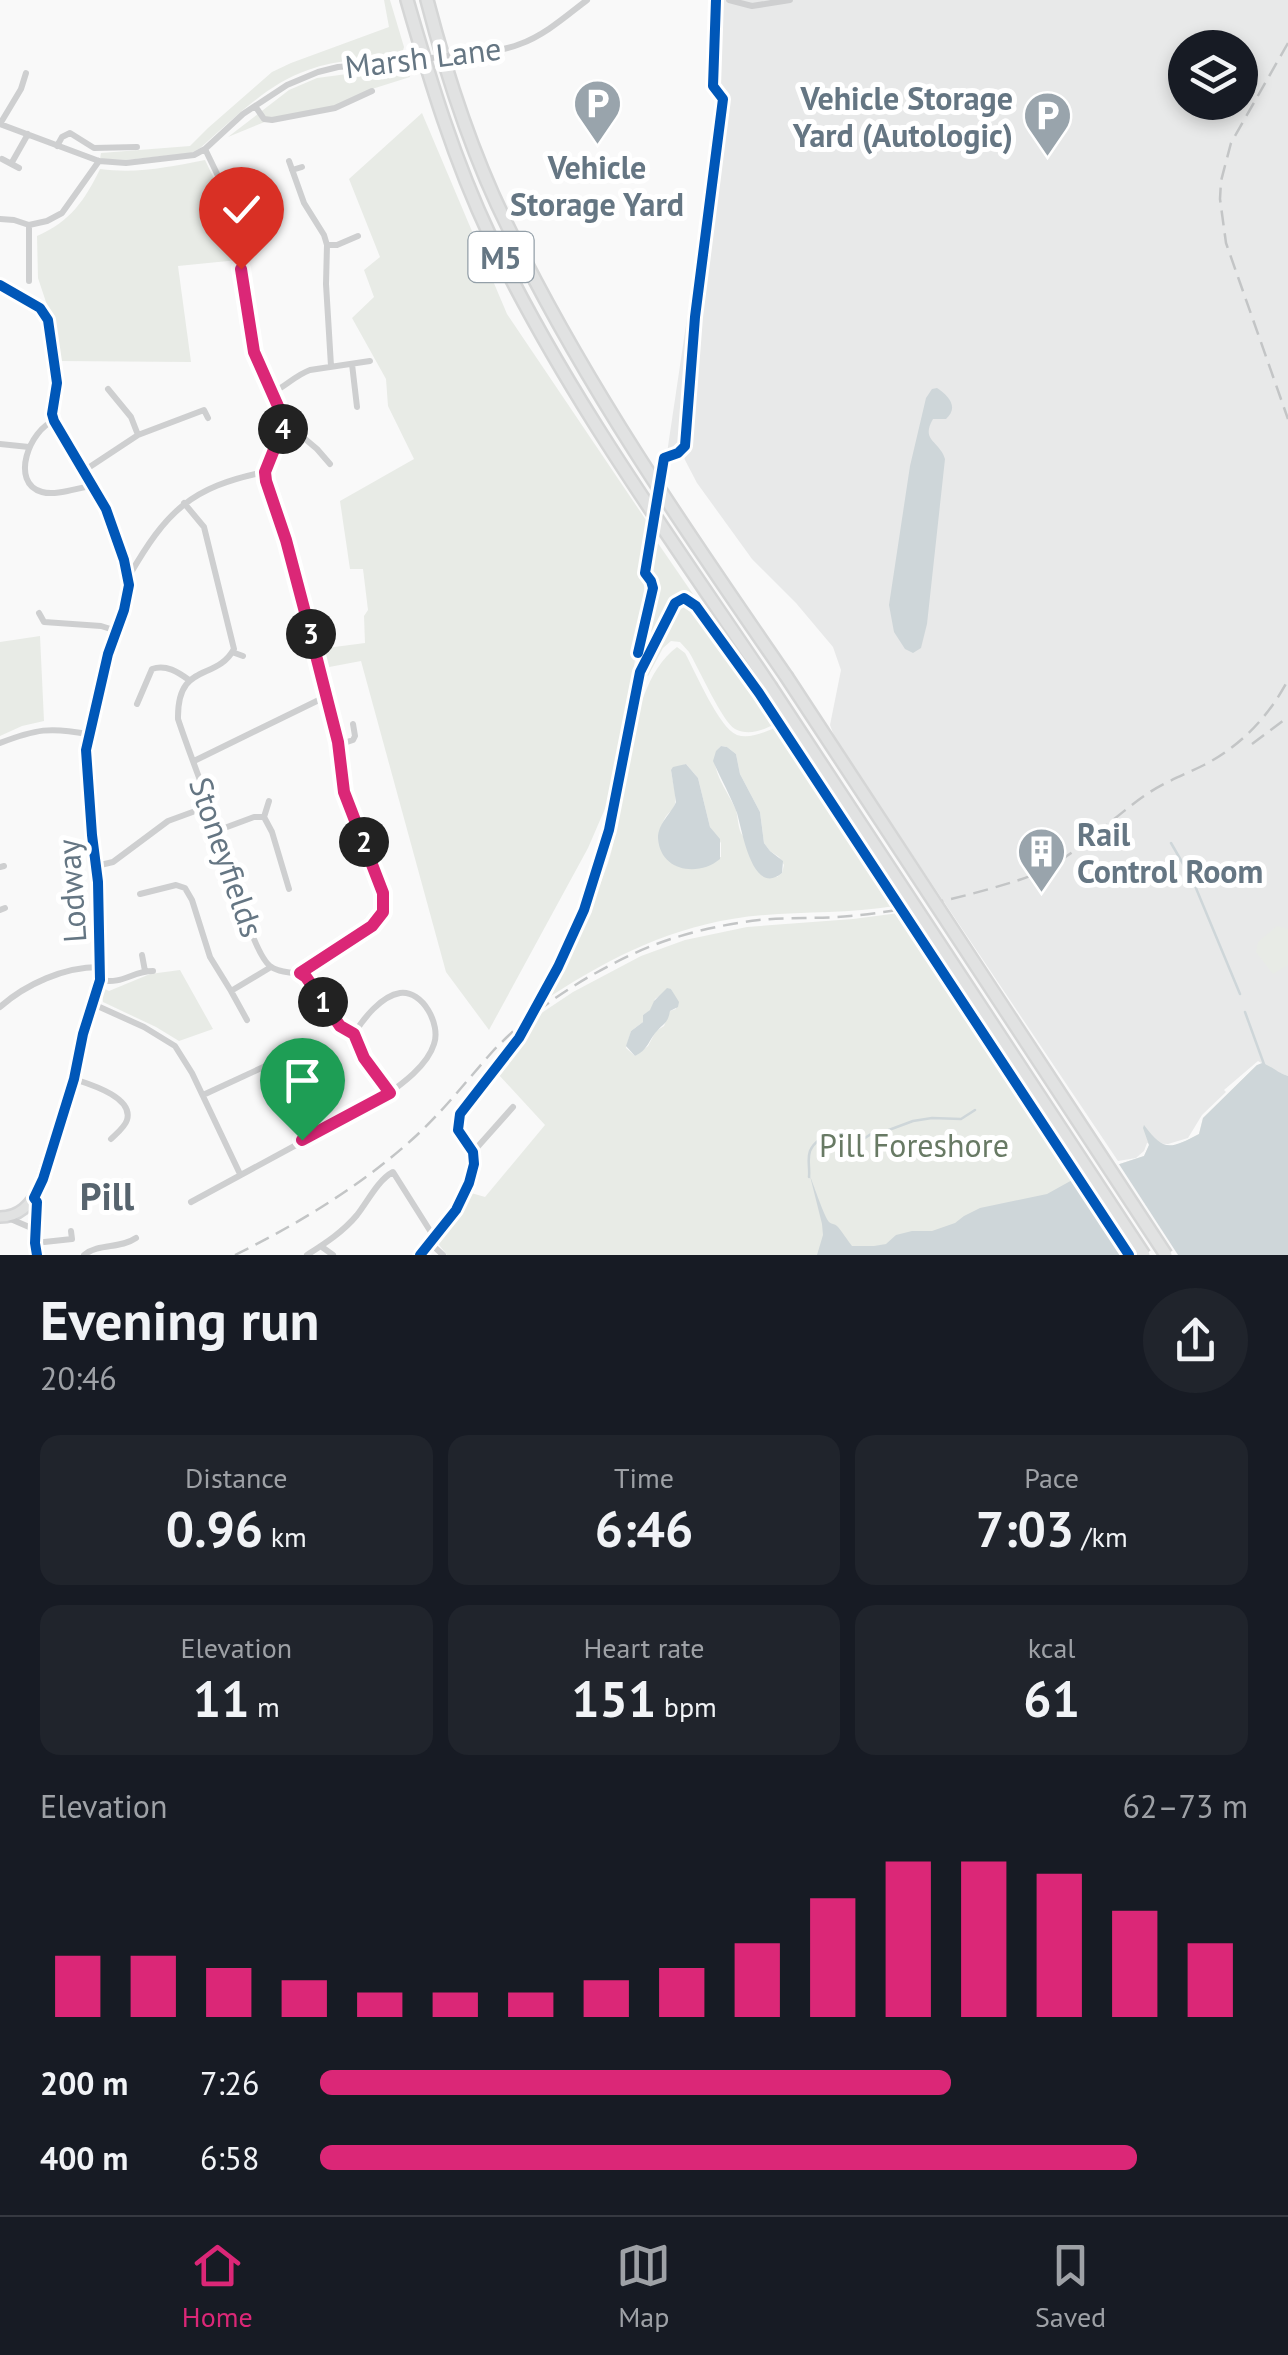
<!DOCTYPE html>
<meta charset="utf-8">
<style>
body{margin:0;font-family:"PT Sans",sans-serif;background:#20242c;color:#f1f3f6;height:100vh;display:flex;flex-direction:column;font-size:38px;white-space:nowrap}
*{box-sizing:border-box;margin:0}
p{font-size:32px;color:#9ea1a6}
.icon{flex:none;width:55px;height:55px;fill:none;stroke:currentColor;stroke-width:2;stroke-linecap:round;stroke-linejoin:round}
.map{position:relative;height:1255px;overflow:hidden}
.details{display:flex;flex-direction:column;background:#171b24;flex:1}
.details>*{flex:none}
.tools{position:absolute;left:1168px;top:30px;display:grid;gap:20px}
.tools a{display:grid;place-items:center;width:90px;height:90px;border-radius:50%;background:#171b24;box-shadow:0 5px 15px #0003;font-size:50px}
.pin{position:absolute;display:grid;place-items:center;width:85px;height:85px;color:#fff;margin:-102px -42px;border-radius:50% 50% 50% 0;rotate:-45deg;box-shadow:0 0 10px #0007}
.pin .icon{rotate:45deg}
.km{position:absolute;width:50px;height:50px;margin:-25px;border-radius:50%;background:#222;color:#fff;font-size:28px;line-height:50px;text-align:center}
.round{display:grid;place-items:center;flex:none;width:105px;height:105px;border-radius:52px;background:#20242c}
.summary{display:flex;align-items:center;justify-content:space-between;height:170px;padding:0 40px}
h1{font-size:55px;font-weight:700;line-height:75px}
.stats{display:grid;grid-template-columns:repeat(3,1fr);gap:15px;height:170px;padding:10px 40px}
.stats div{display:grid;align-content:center;border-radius:20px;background:#20242c;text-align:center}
.stats b{font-size:50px;font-weight:700}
.stats small{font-size:28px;font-weight:400}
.stats p{font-size:28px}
.chart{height:280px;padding:20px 40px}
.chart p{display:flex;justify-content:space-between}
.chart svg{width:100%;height:180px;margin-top:10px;stroke:#db2777;stroke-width:6}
ul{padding:0 40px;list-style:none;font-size:32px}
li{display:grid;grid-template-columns:160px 120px 1fr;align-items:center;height:75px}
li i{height:25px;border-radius:12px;background:#db2777}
.tab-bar{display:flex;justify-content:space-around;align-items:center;height:140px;border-top:2px solid #363941;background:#171b24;font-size:28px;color:#9ea1a6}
.tab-bar a{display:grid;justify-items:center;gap:5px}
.tab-bar .on{color:#db2777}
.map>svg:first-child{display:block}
.built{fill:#e8e9e9;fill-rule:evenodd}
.green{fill:#e8ebe6;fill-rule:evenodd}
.water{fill:#ced6d9}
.pier{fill:#f9f9f9}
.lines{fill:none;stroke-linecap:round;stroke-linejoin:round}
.stream{stroke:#ced6d9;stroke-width:2.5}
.secondary-casing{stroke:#d5d6d7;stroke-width:14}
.highway-casing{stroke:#d5d6d6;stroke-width:16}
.street{stroke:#cecfd0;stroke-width:6}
.secondary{stroke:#e1e2e2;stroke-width:9}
.highway{stroke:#e1e2e2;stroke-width:11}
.rail{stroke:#c3c5c6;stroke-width:2.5;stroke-dasharray:15 8;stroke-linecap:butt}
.highway-bridge-casing{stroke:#d5d6d6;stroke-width:16;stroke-linecap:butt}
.street-bridge{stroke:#cecfd0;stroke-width:6}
.highway-bridge{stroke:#e1e2e2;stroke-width:11}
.cycleway-casing{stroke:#fff;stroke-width:16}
.cycleway{stroke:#0057b8;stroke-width:10}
.route-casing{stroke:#fff;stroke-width:20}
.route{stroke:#db2777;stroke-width:12}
.labels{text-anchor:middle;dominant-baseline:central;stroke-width:10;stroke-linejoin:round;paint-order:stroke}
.shield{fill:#fff;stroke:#939fa8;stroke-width:2.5}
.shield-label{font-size:30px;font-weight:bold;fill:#657683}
.street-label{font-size:32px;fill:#657683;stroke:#fff}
.poi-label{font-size:32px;font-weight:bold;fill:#657683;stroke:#fff;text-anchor:end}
.park-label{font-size:32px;fill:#687a64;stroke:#fff}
.quarter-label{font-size:38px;font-weight:bold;fill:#57646e;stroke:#fff}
</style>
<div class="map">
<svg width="1288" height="1255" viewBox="0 0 1288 1255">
<rect width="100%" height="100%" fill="#f9f9f9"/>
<path class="built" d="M719,0H1288V1076L1277,1072L1258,1061L1224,1090L1226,1092L1202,1115L1188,1138L1168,1144L1147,1143L1144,1151L1136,1158L1118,1161L836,741L830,725L841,670L833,647L796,603L752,559L697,483L685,460L681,448L667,453L711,157L718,71ZM1185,48H1240V102H1185Z"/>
<path class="green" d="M384,0H390L404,47L402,54C370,59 338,59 308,70C266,84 232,121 199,149L191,153L126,160L100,159L101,153L190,146L208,128L272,72L291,63L389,27Z
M400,67H407L410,77L372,89L335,107L272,119L228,137L289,90L317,78Z
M422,113L507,314L652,529L649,554L653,536L697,600L683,593L676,596L640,661L649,610L657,589L655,583L646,575L620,774L588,848L489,1030L446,972L361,661L324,668L319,649L365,643L364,616L368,610L363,569H350L340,501L414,459L388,406L386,379L352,318L374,297L364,270L380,257L349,179Z
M205,160L235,222L238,260L178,266L191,362L58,361L51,317L38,278L37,236C70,222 85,200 100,169C137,174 169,167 205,160Z
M682,601L689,602L688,607L699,616L775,724C763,730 749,736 735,729C723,723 698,667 689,652L680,642L671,641L663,648L648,676L642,672L673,609Z
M40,636L44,721L22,726L0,736V642Z
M677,647L685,653C695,671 719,728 737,735C750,739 765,732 777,727L895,906C841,915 786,910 732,919C663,930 600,963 542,1002C567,957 591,911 608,863C628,803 624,686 677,647ZM721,746L727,747L736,754L740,774L760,812L764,843L770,851L779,857L784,865L782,873L777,877C766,863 750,849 741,833C738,827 738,817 736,810C728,791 704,763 721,746ZM686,764L698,778L710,827L721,843V857L666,858C659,845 657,832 665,818C669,811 673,812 675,804C677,795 672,780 671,770Z
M899,913L1074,1179L1144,1156L1149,1145L1143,1128L1144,1125C1164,1152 1169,1150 1199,1134L1203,1118L1257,1065H1269L1276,1072L1288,1076L1213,1182L831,1255L826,1237L825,1255H447L436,1241L438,1238L458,1217L471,1193L485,1197L545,1125L498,1074L514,1052L534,1018L573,992L641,956L685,940L747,927L853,919ZM671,989L675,997L676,1009L670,1011L664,1026L656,1031L648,1046L635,1056L626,1048L631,1031L643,1022V1015L651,1010L655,999Z
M1277,926L1288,929V965L1273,974L1256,952L1258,942Z
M180,970L213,1029L179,1041L156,1027L103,1002L102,992L105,989L109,991L150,974Z"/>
<path class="water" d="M937,388C949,396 959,407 946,419H933C920,441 940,441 945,459L927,624L921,648L913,653L905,649L894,632L889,605L910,466L926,398L932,389Z
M721,746L727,747L736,754L740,774L760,812L764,843L770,851L783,861L782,873C752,898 742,829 737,813C731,797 720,777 713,761L716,751Z
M686,764L698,778L710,827L720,839V859C699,877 660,872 658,838C658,823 671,814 676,802L671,770L673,767Z
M667,988L671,989L679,1002L678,1007L670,1011C668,1023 664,1023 657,1031C648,1041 648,1050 635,1056L626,1046L631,1031L643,1022V1015L650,1010L654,1001Z
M1262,1063C1272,1066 1277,1073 1288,1076V1255H817L823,1235L822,1224L810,1176C814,1186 824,1216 829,1222C831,1224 835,1224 837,1226C842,1231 847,1240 852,1246H874L886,1244L896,1235L912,1231H932L955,1223L964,1216L980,1208L1047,1194L1074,1179L1144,1156L1149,1145L1143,1128L1144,1125C1164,1152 1170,1149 1199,1134L1203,1118L1257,1065Z"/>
<path class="pier" d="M1115,1158L1178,1255H1125L1072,1174Z"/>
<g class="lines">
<path class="stream" d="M1171,843L1193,881L1240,994
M1245,1012L1265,1067
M809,1177C810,1168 807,1159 810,1151C819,1131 847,1132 862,1140L871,1134H878L913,1121L932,1118L961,1119L975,1110"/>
<defs>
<path id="secondary" d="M0,285L40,308L48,320L57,383L52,414L54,421L106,509L124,560L129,585L124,610L108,654L86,750L92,835L98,882L100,980L83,1034L74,1079L39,1189C30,1205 19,1217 0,1217"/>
<path id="highway" d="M407,0C430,80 454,160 490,236C566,395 672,540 770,686
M427,0C447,77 473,157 509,229C586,387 686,531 786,676"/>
</defs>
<use href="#secondary" class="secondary-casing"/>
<use href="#highway" class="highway-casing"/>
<path class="street" d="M729,0L752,6L790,0
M465,54C483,52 503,51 520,44C545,35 566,16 587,0
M26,73L21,89L0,124L99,161L126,163L194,155L205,149L243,114L287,85L318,72L338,67L389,63
M255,106L264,119L272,120L335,108L372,91
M57,146L62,137L70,133L94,148L137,147
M205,149L238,217L241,235V269L254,352L285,422L265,472
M2,159L19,168
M289,161L304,203L324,235L327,245L326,284L331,366
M11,164L28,134
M292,170L302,167
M0,219L14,220L29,225L47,221L62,213L99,161
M29,225V281
M327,245H337L358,236
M352,364L357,407
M108,389L131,417L138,435
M272,393C286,386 296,375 310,370L370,361
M54,421C30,429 9,483 42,492C56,496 77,488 91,486
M285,422L317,449L330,464
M0,444L29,447
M82,472L138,435L204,410L208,418
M265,472L268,494L286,540L307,616L337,743L340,774
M184,503L204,527L234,649C216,682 177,661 178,719C191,758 207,797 220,836C229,862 252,952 270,966C281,975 295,970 306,977L340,1026L354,1034
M129,576C166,512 190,487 265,472
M39,613L44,622L101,626L117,631
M232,652L243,656
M137,704L152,669C166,664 178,672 189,680
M0,743C36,729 50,727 88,734
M338,745L353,740L355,736L353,724
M194,761L325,697
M264,817L269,801
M219,830L254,817H264L272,832L289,889
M96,866L113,862L168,821L209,806
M0,867L4,866
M140,894L176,885L185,888L192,900L210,957L231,991
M0,910L5,908
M142,955L145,971
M300,973L372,926L383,911L385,903L378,877L344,792L341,778
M100,980C123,985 132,971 153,971
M93,1004L144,1027L175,1046L192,1073L240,1174
M0,1007C26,984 64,967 99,967
M247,1020L231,991L271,967
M74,1079C89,1084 134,1097 127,1120C125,1127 116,1134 111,1139
M203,1095L270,1064
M473,1152L513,1107
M34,1198L37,1202L35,1243L37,1255
M191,1202L381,1099C399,1086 427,1067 434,1044C441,1025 423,990 400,993C381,996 363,1019 354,1034L364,1058L390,1093
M6,1217L36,1230
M429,1242L443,1255
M35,1243L72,1239L71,1231
M322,1247L333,1255
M84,1255C99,1243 120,1249 136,1238
M307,1255C324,1244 343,1232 357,1215C368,1201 378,1180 393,1172L434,1237
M420,1255L456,1210L469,1183L474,1164L473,1152L458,1130"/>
<use href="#secondary" class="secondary"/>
<use href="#highway" class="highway"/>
<path class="rail" d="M1288,43L1231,143L1221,181L1220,199L1226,243L1288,419
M1252,744L1288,717
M235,1255C300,1223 364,1184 417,1135C445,1109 468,1079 493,1051C533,1009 583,977 635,953C674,935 718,925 759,920C789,917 820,919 850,916C906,911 966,897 1019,880C1072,863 1106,821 1150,792C1167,781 1186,774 1204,765C1241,746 1269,716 1288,680"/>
<defs>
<path id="highway-bridge" d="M786,676L1166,1255
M770,686L1144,1255"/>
</defs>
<use href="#highway-bridge" class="highway-bridge-casing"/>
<path class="street-bridge" d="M389,63L465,54"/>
<use href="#highway-bridge" class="highway-bridge"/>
<defs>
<path id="cycleway" d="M0,285L40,308L48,320L57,383L52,414L54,421L106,509L124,560L129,585L124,610L108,654L86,750L92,835L98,882L100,980L83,1034L74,1079L43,1179L34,1198L37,1202L35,1243L37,1255
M638,653L653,588L651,581L645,573L664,458L678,453L685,446L695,317L723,99L713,86L716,0
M420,1255L456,1210L469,1183L474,1164L473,1152L458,1130L460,1114L519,1038L558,967L584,910L609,830L640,672L671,611L675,603L684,598L696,606L759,693L1129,1255"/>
</defs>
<use href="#cycleway" class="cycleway-casing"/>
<use href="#cycleway" class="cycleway"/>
</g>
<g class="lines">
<defs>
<path id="route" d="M241,269L254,352L285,422L265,472L266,481L286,540L306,616L338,742L344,792L383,893V912L372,926L300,973L306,977L340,1026L354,1034L364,1058L390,1093L302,1140"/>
</defs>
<use href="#route" class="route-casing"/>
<use href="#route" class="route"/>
</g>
<defs>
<symbol id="parking-pin" viewBox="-11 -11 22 30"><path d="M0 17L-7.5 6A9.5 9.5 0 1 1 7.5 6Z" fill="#99a4ac" stroke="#fff"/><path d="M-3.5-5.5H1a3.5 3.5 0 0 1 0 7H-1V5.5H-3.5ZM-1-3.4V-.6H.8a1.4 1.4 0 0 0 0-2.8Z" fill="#fff"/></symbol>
<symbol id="building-pin" viewBox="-11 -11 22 30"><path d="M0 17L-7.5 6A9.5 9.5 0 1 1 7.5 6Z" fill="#99a4ac" stroke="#fff"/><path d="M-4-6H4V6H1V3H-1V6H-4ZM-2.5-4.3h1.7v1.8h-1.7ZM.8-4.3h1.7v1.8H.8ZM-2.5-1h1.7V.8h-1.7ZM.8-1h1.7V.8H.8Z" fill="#fff"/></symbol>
</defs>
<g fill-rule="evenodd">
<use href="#parking-pin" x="570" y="76" width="55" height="75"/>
<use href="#parking-pin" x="1020" y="88" width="55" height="75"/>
<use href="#building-pin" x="1014" y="824" width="55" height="75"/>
</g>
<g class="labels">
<rect class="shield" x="468.5" y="232" width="65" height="50" rx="8"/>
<g class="shield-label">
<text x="501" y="257">M5</text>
</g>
<g class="street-label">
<text transform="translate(423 57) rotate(-7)">Marsh Lane</text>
<text transform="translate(227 857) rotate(71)">Stoneyfields</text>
<text transform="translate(71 891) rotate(-94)">Lodway</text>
</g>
<g class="poi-label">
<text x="1013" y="98">Vehicle Storage<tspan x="1013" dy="37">Yard (Autologic)</tspan></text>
<text x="597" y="167" text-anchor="middle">Vehicle<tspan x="597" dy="37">Storage Yard</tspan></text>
<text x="1077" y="834" text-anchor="start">Rail<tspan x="1077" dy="37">Control Room</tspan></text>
</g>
<g class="park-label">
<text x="914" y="1145">Pill Foreshore</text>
</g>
<g class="quarter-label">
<text x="107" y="1195">Pill</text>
</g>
</g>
</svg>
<div class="tools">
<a><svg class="icon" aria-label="layers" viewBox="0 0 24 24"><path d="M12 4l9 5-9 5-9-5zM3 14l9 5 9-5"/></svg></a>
</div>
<div class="pin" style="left:302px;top:1140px;background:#1e9e55"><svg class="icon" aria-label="arrive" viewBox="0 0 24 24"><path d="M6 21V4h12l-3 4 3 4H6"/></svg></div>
<div class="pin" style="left:241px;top:269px;background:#d93025"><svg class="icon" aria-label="check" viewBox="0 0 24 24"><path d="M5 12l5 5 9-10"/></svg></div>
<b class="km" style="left:323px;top:1002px">1</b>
<b class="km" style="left:364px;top:842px">2</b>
<b class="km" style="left:311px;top:634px">3</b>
<b class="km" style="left:283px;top:429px">4</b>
</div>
<section class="details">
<div class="summary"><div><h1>Evening run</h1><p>20:46</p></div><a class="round"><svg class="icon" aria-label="share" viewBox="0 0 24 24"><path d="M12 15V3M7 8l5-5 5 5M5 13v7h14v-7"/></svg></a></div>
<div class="stats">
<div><p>Distance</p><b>0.96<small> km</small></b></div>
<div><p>Time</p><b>6:46</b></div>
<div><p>Pace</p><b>7:03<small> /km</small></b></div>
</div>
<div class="stats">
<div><p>Elevation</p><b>11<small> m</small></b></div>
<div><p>Heart rate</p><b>151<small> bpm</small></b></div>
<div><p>kcal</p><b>61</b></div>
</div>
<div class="chart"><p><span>Elevation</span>62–73 m</p>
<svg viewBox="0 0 160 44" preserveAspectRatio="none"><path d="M5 44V29M15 44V29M25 44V32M35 44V35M45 44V38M55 44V38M65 44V38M75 44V35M85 44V32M95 44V26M105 44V15M115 44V6M125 44V6M135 44V9M145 44V18M155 44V26"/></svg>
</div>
<ul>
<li><b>200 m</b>7:26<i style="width:68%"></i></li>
<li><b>400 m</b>6:58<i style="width:88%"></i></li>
</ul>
</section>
<nav class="tab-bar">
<a class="on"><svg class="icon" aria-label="home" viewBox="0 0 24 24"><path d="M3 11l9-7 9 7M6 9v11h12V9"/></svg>Home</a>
<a><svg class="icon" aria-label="map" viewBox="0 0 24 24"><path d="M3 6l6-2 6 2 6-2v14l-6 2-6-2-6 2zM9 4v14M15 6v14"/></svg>Map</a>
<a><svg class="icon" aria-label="saved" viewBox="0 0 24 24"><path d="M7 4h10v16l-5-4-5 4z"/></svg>Saved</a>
</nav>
